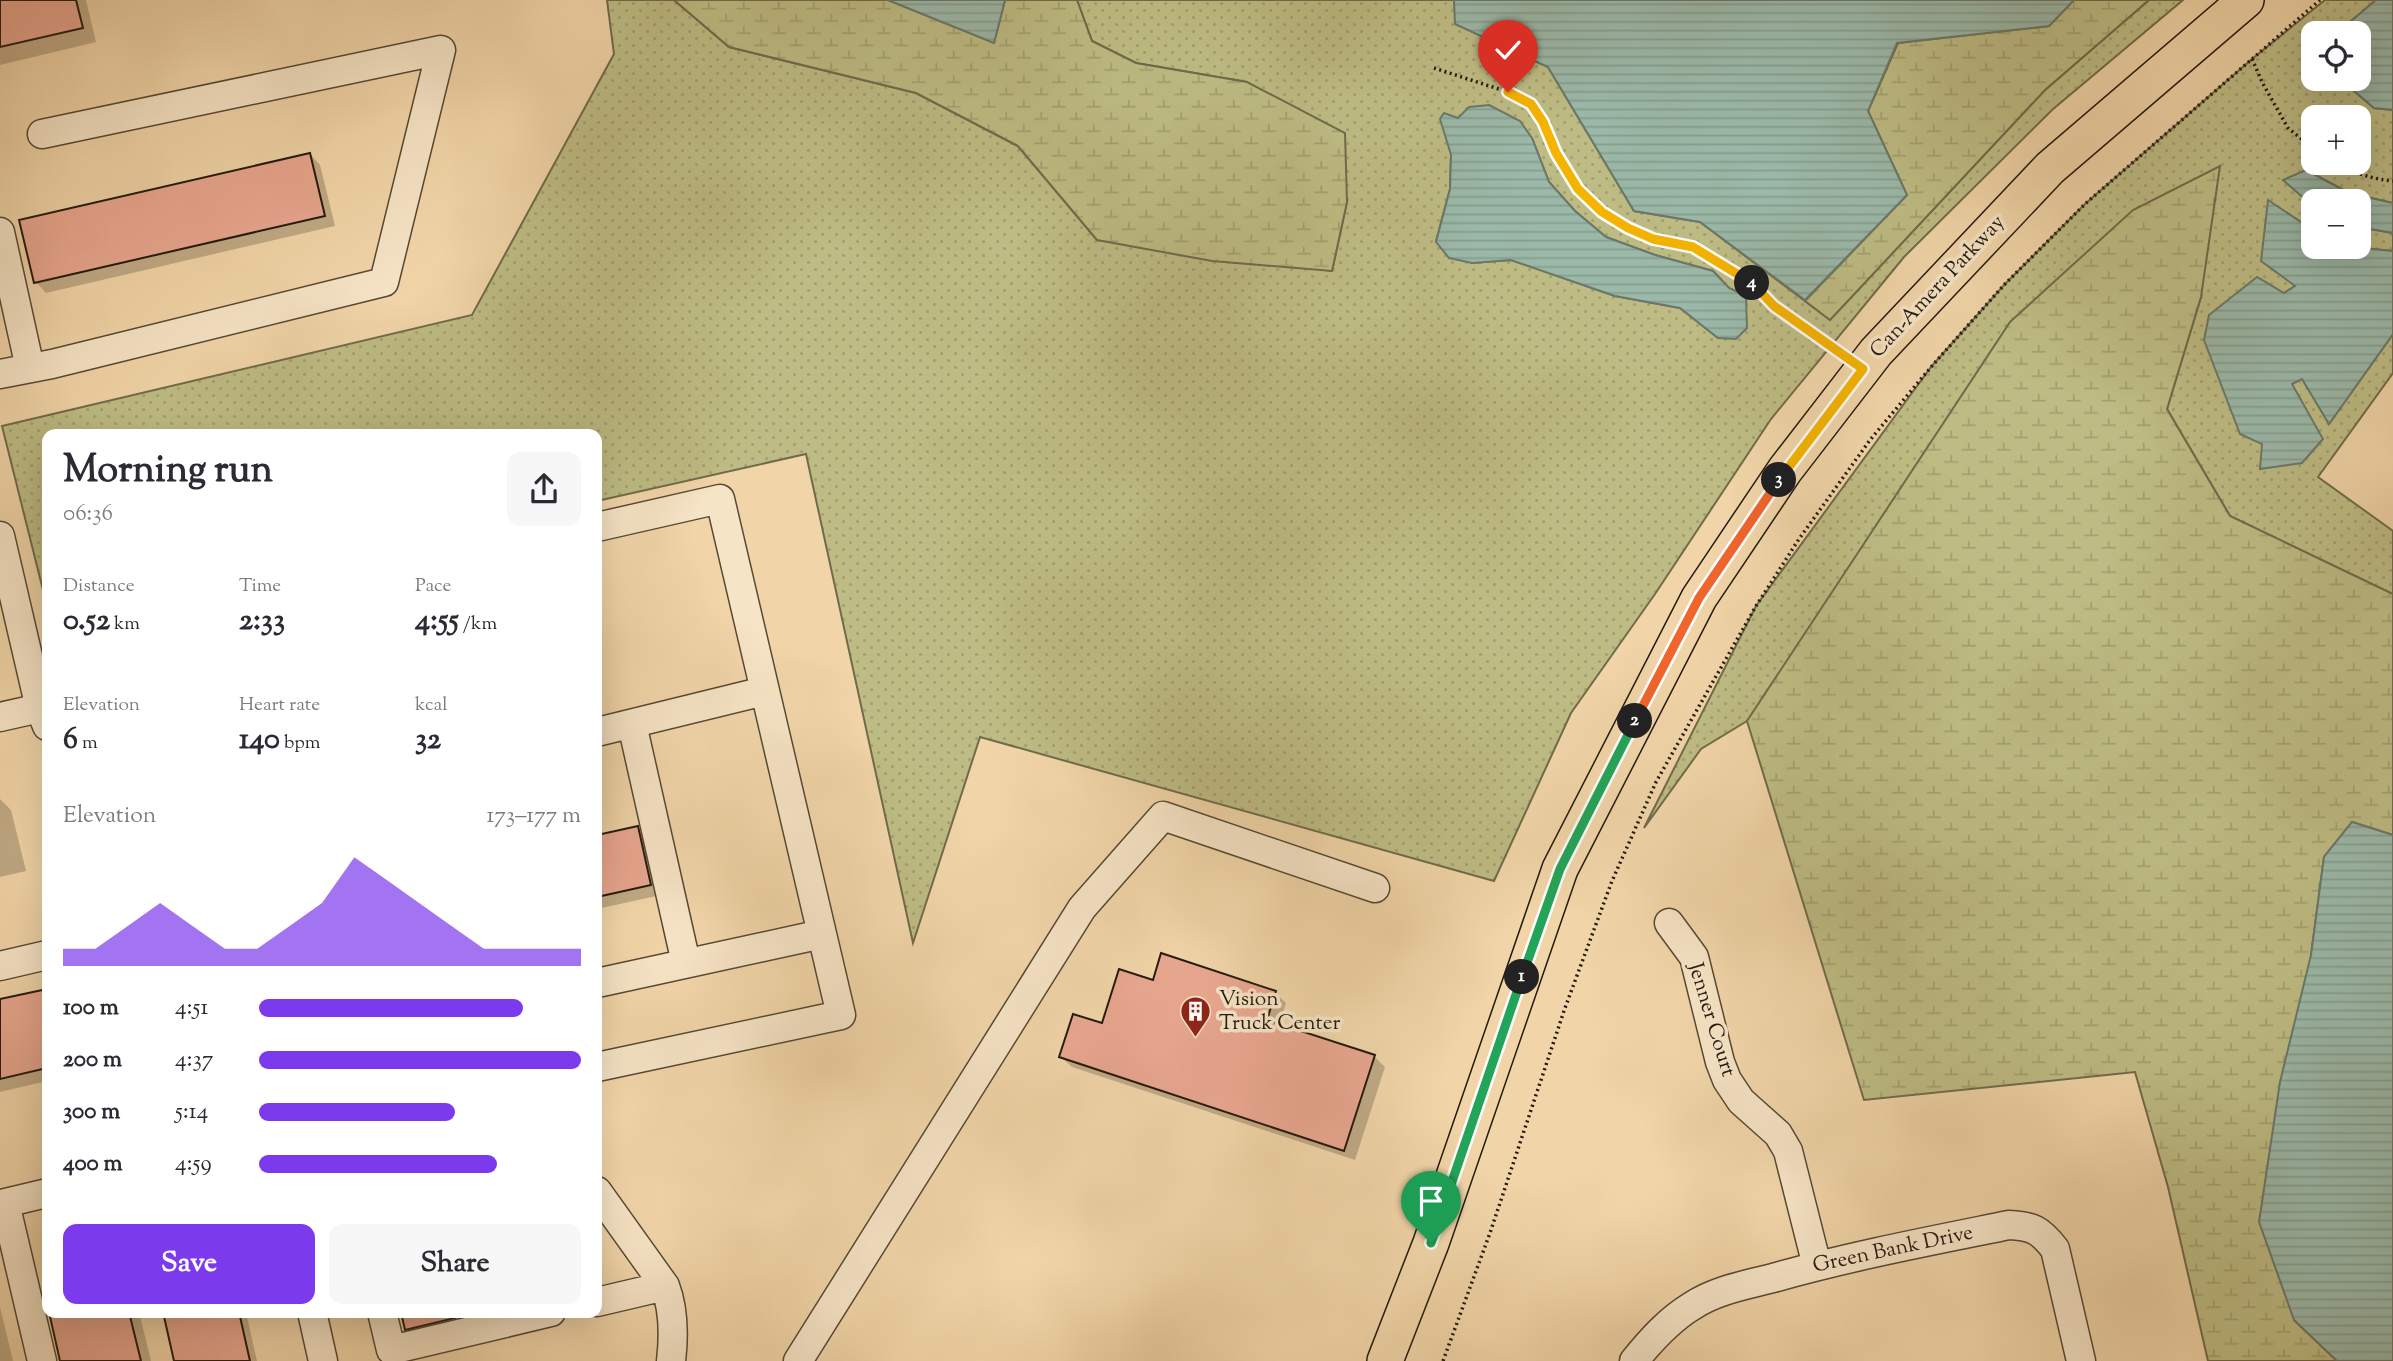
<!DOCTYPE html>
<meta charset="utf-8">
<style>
body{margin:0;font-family:"Sorts Mill Goudy",serif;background:#f7f7f7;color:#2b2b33;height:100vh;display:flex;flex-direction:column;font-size:26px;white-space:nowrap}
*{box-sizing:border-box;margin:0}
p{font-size:23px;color:#7c7c81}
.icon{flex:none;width:38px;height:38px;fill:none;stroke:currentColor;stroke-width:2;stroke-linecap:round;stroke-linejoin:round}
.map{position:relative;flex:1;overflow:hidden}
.details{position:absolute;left:42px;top:429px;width:560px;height:889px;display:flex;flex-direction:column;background:#fff;border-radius:14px;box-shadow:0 7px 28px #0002}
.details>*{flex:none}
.buttons{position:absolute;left:2301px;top:21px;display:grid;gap:14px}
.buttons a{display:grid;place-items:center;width:70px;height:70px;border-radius:14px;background:#fff;box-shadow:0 7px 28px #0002;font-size:35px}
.pin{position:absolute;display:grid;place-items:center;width:60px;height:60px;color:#fff;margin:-72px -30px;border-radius:50% 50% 50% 0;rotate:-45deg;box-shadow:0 0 7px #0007}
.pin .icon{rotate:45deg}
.km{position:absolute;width:35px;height:35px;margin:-18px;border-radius:50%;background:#222;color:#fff;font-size:19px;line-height:35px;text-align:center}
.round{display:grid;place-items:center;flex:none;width:74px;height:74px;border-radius:14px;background:#f7f7f7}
.headline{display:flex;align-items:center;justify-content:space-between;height:119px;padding:0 21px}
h1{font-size:38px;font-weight:800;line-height:52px}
.metrics{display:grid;grid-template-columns:repeat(3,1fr);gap:10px;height:119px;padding:7px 21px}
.metrics div{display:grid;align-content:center}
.metrics b{font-size:30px;font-weight:800}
.metrics small{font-size:19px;font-weight:400}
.metrics p{font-size:19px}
.chart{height:196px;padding:14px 21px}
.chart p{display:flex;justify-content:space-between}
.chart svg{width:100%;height:126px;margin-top:7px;fill:#7c3aed;opacity:.7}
.cta{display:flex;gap:14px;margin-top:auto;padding:14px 21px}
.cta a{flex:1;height:80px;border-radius:14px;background:#7c3aed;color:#fff;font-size:28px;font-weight:800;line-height:80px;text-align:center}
.cta a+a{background:#f7f7f7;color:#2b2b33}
ul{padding:0 21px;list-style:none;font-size:23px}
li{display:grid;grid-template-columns:112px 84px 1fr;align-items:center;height:52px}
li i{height:18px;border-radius:9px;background:#7c3aed}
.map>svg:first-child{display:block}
.grass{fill:url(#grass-dots);stroke:#706b4a;stroke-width:2;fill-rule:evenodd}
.wetland{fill:url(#wetland-marsh);stroke:#706b4a;stroke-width:2}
.water{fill:url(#water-rules);stroke:#6b796b;stroke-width:2}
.shadow{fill:#0003}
.building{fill:#e9a790;stroke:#231a0f;stroke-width:2}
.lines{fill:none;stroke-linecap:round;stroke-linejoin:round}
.minor-casing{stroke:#564935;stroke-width:31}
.major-casing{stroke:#231a0f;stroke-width:38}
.path{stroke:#231a0f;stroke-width:3.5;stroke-dasharray:2 3.5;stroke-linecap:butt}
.minor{stroke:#f6e4c6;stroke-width:28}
.major{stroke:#f1d5a8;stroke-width:35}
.split-1-casing{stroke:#fff;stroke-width:14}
.split-2-casing{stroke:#fff;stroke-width:14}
.split-3-casing{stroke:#fff;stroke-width:14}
.split-4-casing{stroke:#fff;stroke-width:14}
.split-5-casing{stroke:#fff;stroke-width:14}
.split-1{stroke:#22a559;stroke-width:9}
.split-2{stroke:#22a559;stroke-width:9}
.split-3{stroke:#f0652b;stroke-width:9}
.split-4{stroke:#f5b400;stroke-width:9}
.split-5{stroke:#f5b400;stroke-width:9}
.labels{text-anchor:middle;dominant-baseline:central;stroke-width:7;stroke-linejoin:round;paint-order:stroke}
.street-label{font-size:21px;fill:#231a0f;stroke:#f6e4c6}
.poi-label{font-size:21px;fill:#231a0f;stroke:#f6e4c6;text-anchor:start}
</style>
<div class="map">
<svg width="2393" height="1361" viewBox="0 0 2393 1361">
<defs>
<pattern id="grass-dots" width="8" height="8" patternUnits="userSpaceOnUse" patternTransform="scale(1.75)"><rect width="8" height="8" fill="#bebc84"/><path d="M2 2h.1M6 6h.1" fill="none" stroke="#a3a171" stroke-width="1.8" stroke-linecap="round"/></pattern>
<pattern id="wetland-marsh" width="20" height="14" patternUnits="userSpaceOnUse" patternTransform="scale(1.75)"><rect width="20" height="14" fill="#bebc84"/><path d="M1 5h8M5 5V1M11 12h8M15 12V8" fill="none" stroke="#a3a171"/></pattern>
<pattern id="water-rules" width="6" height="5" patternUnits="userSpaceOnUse" patternTransform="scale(1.75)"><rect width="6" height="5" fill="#9bb9a9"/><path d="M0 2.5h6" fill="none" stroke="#859e90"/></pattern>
</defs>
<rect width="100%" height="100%" fill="#f1d5a8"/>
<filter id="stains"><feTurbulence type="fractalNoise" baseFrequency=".00286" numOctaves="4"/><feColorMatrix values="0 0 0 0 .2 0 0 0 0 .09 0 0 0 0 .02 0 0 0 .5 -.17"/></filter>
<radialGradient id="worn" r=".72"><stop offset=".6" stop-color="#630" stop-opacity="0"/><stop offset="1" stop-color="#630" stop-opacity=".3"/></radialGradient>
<path class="grass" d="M607,0H674L729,47L916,93L1018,146L1097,240L1332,271L1347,202L1247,82L1136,63L1092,41L1077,0H1454L1456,24L1548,67L1634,211L1700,222L1830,320L2045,90L2149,0H2183L2052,110L1904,257L1771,419L1655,594L1571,713L1494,881L980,737L913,943L806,454L597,501V434H47V606L2,426L472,315L614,54ZM1532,138L1549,182L1575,211L1606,237L1655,255L1713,271L1729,288L1745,296L1746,309L1718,338L1680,308L1615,296L1511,260L1472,263L1436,241L1450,189L1451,155Z
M2325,0H2376L2339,33H2314V79H2340L2374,108L2393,110V203L2349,193L2306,170V202L2313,206V230L2309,228L2295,286L2284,293L2261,468L2292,384L2302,378L2329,424L2393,334V373L2318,477L2393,531V594L2230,516L2167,409L2201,297L1747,721L1701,749L1644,828L1756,606L1931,367L2004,285L2085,204L2252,59ZM2314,117H2359V163H2314Z
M2359,227L2393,233V251L2372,249L2359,245Z"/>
<path class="wetland" d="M674,0H888L994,43L1005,0H1077L1092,41L1136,63L1247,82L1345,133L1347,202L1332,271L1212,261L1097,240L1018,146L916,93L729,47Z
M2074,0H2149L2045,90L1830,320L1805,301L1907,195L1868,111L1898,43L2049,26Z
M2220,166L2201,297L2167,409L2230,516L2393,594V835L2352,822L2324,857L2311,955L2294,1320L2337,1361H2208L2168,1187L2135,1072L1864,1100L1747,721L2010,322L2133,210Z"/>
<path class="water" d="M888,0H1005L994,43Z
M1454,0H2074L2049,26L1897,43L1868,111L1907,195L1805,300L1700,222L1634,211L1548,67L1455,24Z
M2376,0H2393V110L2374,108L2340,79H2359V33H2339V31Z
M1489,105L1520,121L1532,138L1549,182L1575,211L1606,237L1655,255L1713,271L1729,288L1746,296L1747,328L1736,339L1718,338L1680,308L1615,296L1511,260L1472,263L1449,258L1436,242L1450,189L1451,155L1440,119L1444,113L1458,118L1469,107Z
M2306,170L2349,193L2393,203V233L2359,227V201H2314L2313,206L2283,180Z
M2268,200L2313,230L2314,247H2359V245L2372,249L2393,251V334L2329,424L2302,379L2292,384L2323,439L2302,463L2260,469L2262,444L2240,434L2204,340L2209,315L2257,277L2284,293L2295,286L2261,261Z
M2352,822L2393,835V1361H2337L2294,1320L2259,1222L2280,1082L2311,955L2324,857Z"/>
<path class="shadow" d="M0,0H86L96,42L0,65Z
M310,154L320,165L335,226L46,293L36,282Z
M0,799L11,810L26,871L0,877Z
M637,828L648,839L661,895L597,909V837Z
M1154,982L1275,993L1286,1003L1279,1025L1375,1057L1385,1067L1355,1160L1072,1067L1061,1057Z
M47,990V1081L0,1092V1001Z
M0,1307L13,1361H0Z
M51,1312H139L151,1361H62Z
M165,1312H246L257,1361H176Z
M403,1312H550L421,1343L407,1329Z"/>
<path class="building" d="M0,0H76L83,28L0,47Z
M310,153L325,216L34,283L19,220Z
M638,826L651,885L597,897V835Z
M1161,953L1276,991L1267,1020L1375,1055L1344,1151L1059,1057L1073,1014L1102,1023L1119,969L1153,980Z
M47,989V1068L0,1079V999Z
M49,1312H129L141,1361H60Z
M163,1312H239L250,1361H174Z
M401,1312H455V1318L405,1330Z"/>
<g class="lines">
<defs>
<path id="minor" d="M0,232L30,368
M0,374L52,364L384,282L441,50L42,134
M597,527L720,499L822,934L597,983
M0,536L40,708L47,726
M0,717L40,708
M632,724L686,963
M597,732L764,691
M1669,923L1694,957L1720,1062L1727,1080L1741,1101L1778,1134L1788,1151L1817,1266
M0,966L47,955
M597,1067L841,1015L822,934
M597,1191L665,1286C674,1310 674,1336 671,1361
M597,1302L665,1286
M312,1312L323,1361
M382,1312L391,1350L551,1312
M42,1361L5,1203L47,1193
M798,1361L1082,908L1163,816L1375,888
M1634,1361C1651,1340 1669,1320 1692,1306C1716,1290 1746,1285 1773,1278C1851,1256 1930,1241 2009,1225C2033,1226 2040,1230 2055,1249L2081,1361"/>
<path id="major" d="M1385,1361L1431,1243L1560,869L1699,598L1785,470L1876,352L2050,168L2246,0"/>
</defs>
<use href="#minor" class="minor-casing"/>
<use href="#major" class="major-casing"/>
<path class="path" d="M2252,59L2263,84L2288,128L2314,149
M1434,68L1508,92L1531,104L1543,122L1556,153L1578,189L1602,212L1628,228L1653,239L1693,247L1757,286L1774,305L1842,353
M2335,163C2354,173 2372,179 2393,181
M1443,1361L1490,1233L1565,1008L1612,881L1656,782L1756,606L1799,539L1870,440L1931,367L2004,285L2085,204L2320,0"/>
<use href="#minor" class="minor"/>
<use href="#major" class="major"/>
</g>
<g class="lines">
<defs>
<path id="split-1" d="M1431,1243L1522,977"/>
<path id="split-2" d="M1522,977L1560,869L1635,721"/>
<path id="split-3" d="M1635,721L1699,598L1779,480"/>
<path id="split-4" d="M1752,283L1774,306L1863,369L1779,480"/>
<path id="split-5" d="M1508,92L1531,104L1543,122L1556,153L1578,189L1602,212L1628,228L1653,239L1693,247L1752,283"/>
</defs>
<use href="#split-1" class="split-1-casing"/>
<use href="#split-2" class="split-2-casing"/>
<use href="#split-3" class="split-3-casing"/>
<use href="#split-4" class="split-4-casing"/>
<use href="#split-5" class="split-5-casing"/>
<use href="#split-1" class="split-1"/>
<use href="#split-2" class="split-2"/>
<use href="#split-3" class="split-3"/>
<use href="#split-4" class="split-4"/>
<use href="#split-5" class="split-5"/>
</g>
<defs>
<symbol id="building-pin" viewBox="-11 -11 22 30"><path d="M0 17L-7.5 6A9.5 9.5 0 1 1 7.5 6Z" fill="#8f2418" stroke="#f6e4c6"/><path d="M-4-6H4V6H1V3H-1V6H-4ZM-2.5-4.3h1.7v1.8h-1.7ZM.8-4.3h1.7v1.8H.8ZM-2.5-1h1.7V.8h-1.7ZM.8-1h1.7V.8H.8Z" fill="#fff"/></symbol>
</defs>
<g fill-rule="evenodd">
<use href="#building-pin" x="1178" y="994" width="35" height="47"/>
</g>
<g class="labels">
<g class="street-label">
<text transform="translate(1938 287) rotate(-47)">Can-Amera Parkway</text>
<text transform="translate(1711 1020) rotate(73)">Jenner Court</text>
<text transform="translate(1893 1250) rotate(-12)">Green Bank Drive</text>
</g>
<g class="poi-label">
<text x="1219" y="1000">Vision<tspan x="1219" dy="24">Truck Center</tspan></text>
</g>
</g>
<rect width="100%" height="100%" filter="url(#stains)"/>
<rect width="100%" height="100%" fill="url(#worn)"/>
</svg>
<div class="buttons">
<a><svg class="icon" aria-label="locate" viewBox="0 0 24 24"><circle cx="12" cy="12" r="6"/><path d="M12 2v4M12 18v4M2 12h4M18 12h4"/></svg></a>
<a>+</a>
<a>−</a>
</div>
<div class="pin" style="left:1431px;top:1243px;background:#1e9e55"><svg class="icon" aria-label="arrive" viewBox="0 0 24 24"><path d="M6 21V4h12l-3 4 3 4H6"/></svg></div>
<div class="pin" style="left:1508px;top:92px;background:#d93025"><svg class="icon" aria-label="check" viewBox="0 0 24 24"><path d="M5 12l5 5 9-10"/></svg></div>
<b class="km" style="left:1522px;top:977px">1</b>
<b class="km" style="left:1635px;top:721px">2</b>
<b class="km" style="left:1779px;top:480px">3</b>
<b class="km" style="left:1752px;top:283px">4</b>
<section class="details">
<div class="headline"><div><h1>Morning run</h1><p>06:36</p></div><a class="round"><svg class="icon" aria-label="share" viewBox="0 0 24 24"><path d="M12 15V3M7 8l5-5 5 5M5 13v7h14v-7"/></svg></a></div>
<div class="metrics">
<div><p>Distance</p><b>0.52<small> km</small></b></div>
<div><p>Time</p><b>2:33</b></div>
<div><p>Pace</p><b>4:55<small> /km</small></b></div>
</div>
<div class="metrics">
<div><p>Elevation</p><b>6<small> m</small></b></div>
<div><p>Heart rate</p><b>140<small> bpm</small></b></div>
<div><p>kcal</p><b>32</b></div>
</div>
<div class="chart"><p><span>Elevation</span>173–177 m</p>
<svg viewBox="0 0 160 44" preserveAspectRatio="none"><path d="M0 44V38L10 38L20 30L30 22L40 30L50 38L60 38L70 30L80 22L90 6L100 14L110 22L120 30L130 38L140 38L150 38L160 38V44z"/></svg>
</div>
<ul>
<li><b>100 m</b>4:51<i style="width:82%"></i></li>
<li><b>200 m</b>4:37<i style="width:100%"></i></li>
<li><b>300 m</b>5:14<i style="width:61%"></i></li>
<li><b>400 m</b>4:59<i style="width:74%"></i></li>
</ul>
<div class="cta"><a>Save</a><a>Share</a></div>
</section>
</div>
